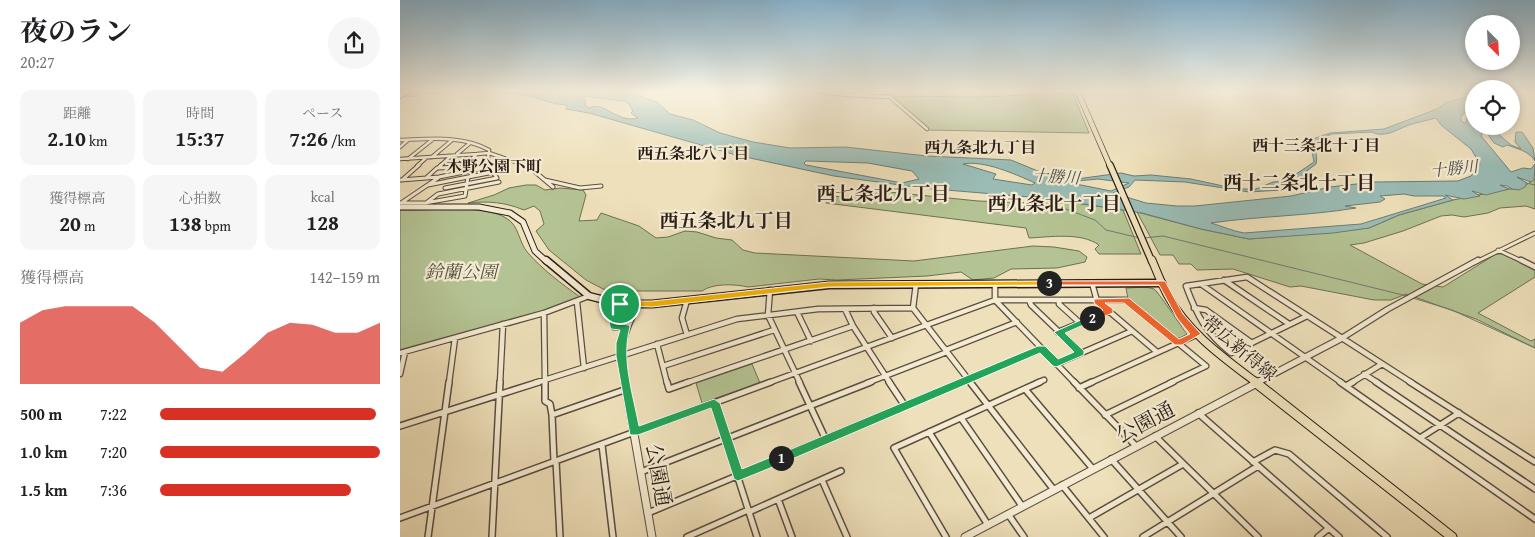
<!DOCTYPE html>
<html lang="ja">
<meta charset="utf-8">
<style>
body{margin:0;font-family:"Gentium Book Plus","Noto Serif JP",serif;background:#f6f6f6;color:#202124;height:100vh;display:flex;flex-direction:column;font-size:19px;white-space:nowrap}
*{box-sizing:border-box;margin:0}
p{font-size:16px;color:#757577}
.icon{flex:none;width:28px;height:28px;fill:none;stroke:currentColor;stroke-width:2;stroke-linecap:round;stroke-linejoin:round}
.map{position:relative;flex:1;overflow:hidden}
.details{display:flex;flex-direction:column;background:#fff;width:400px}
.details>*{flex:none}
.needle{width:32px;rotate:156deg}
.controls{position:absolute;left:1065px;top:15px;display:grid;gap:10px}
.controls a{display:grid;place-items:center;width:55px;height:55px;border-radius:50%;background:#fff;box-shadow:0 2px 8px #0003;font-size:25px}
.pin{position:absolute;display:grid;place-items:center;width:42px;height:42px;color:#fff;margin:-21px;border:2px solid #fff;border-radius:50%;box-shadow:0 1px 5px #0007}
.km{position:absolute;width:25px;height:25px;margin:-12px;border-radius:50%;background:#222;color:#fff;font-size:14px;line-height:25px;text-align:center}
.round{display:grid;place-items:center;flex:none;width:52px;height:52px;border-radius:26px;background:#f6f6f6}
.head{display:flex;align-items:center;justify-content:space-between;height:85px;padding:0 20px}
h1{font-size:28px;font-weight:700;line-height:38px}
.figures{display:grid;grid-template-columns:repeat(3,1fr);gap:8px;height:85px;padding:5px 20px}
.figures div{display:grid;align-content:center;border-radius:12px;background:#f6f6f6;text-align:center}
.figures b{font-size:21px;font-weight:700}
.figures small{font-size:14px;font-weight:400}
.figures p{font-size:14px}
.chart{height:140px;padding:10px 20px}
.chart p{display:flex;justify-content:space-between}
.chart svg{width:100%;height:90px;margin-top:5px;fill:#d93025;opacity:.7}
ul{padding:0 20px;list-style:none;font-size:16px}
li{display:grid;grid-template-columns:80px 60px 1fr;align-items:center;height:38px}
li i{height:12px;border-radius:6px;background:#d93025}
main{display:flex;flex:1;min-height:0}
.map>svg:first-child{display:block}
.green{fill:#b4c393;stroke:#6e7054}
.water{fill:#9abcb5;stroke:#6d7c75;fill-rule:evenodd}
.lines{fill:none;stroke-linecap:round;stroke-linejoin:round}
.stream{stroke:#6d7c75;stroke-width:1}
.minor-far3-casing{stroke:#5a4e3f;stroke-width:4.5}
.minor-far2-casing{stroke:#5a4e3f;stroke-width:5}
.minor-far1-casing{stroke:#5a4e3f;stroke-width:7}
.minor-casing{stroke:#5a4e3f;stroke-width:8}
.tertiary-far1-casing{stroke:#5a4e3f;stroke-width:8}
.tertiary-casing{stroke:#5a4e3f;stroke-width:9}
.secondary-far1-casing{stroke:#291d16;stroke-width:7}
.secondary-casing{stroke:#291d16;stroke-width:9}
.primary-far3-casing{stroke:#291d16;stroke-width:6}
.primary-far2-casing{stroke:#291d16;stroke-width:8}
.primary-far1-casing{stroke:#291d16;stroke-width:9}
.primary-casing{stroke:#291d16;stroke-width:11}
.trunk-casing{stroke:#291d16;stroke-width:6}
.minor-far3{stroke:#f4ebd2;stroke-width:2.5}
.minor-far2{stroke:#f4ebd2;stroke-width:3}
.minor-far1{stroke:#f4ebd2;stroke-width:4.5}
.minor{stroke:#f4ebd2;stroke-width:5}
.tertiary-far1{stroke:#f4ebd2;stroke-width:5.5}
.tertiary{stroke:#f4ebd2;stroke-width:7}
.secondary-far1{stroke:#f4ebd2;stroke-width:5}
.secondary{stroke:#f4ebd2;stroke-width:6}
.primary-far3{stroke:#eee0ba;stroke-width:4.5}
.primary-far2{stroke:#eee0ba;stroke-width:5.5}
.primary-far1{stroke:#eee0ba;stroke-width:7}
.primary{stroke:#eee0ba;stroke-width:9}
.trunk{stroke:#eee0ba;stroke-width:4.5}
.split-1{fill:#22a559;stroke:#fff}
.split-2{fill:#22a559;stroke:#fff}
.split-3{fill:#f0652b;stroke:#fff}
.split-4{fill:#f5b400;stroke:#fff}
.labels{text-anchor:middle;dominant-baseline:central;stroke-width:4.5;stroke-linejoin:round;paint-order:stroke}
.far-neighbourhood-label{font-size:16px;font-weight:bold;fill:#291d16;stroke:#f4ebd2}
.far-quarter-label{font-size:16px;font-weight:bold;fill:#291d16;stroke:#f4ebd2}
.far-water-label{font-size:16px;font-style:italic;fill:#4b4d46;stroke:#f4ebd2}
.park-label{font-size:18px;font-style:italic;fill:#534f3c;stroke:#f4ebd2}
.street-label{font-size:18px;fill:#291d16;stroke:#f4ebd2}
.neighbourhood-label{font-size:19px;font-weight:bold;fill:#291d16;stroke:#f4ebd2}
.near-street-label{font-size:21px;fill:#291d16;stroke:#f4ebd2}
</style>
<main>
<section class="details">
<div class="head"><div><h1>夜のラン</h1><p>20:27</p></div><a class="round"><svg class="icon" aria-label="share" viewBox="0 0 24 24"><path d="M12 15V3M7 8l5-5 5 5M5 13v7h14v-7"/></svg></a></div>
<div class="figures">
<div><p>距離</p><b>2.10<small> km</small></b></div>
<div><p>時間</p><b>15:37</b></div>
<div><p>ペース</p><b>7:26<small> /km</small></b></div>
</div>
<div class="figures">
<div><p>獲得標高</p><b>20<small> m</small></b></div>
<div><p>心拍数</p><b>138<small> bpm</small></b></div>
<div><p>kcal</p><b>128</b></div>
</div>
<div class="chart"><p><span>獲得標高</span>142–159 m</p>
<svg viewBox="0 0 160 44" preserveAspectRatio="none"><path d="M0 44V14L10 8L20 6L30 6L40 6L50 6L60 14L70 25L80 36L90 38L100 29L110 19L120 14L130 15L140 19L150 19L160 14V44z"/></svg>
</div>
<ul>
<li><b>500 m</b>7:22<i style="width:98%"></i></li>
<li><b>1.0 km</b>7:20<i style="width:100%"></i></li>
<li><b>1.5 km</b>7:36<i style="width:87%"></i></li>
</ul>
</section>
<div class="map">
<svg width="1135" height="537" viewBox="0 0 1135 537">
<rect width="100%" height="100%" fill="#eee0ba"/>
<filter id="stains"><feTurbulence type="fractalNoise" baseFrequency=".004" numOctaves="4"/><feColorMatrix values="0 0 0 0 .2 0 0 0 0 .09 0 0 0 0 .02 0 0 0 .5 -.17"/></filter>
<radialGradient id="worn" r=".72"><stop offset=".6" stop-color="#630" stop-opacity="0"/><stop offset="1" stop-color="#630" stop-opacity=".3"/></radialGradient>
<path class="green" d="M668,93L673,94L689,133L526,130L488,96L581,97Z
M1135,173V209L1126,206L1100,208L1088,213L1064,217L1052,215L1041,216L1003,231L964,243L950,245L1022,284L1043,287L1096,254H1102L1135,269V277L1078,313L1131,341L1135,339V348L1076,319L1006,294L991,300H974L901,286L890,287L833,269L797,270L791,264H779L773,255H760L737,212L801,229L849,239L969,228L999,215L1053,200L1109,189H1119L1131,182Z
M126,185H136L145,190L160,188L183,190L186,195L179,221L197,220L201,213L239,226L256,238L268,237L285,231L297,232L316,238L332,240L343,250L355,253L514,261L633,246L654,247L679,251L687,257L685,262L657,268L611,269L594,278L573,280L561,272L527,276L437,280L419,279L348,287C335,284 313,283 302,291H207L186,280L149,250L136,231L144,224L140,211L134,206L124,210C104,202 89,201 68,203L94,195L109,188Z
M479,191L578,201L637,203L642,198L723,210L741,254H699L695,249L699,245C681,232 650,237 629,238L626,228L426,203L431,196L469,199Z
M0,210C27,211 84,204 106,218C120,226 118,242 128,253C143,270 162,284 180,297L148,311L0,351Z
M726,288C734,288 746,286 754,289C757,290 782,328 787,334L780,338H775L728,299Z
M352,364L360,383L302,403L296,383Z"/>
<path class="water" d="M0,90H206L236,95L257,102L270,114L293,120L320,133L353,142L390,148L445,147L527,156L611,160L662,181L721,173L734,176L751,175L791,179L837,189H856L873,182L886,181L914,162L910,140L930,133L984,129L1037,109L1047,102L1074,95V109L1068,110L1061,116V120L1064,123H1066L1067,117L1074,112V126H1089L1111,145L1121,149L1115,142L1116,132H1122L1133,148L1135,161C1129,151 1118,149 1107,145L1103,147L1094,143L1084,129L1081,136L1111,172L1123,168L1131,169L1135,164L1134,180L1131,182L1117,177L1127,183L1125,187L1119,190L1112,189L1107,186L1100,185L1109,189L1086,195L1072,191L1080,196L1064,199L1045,195L1053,200L999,215L969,228L933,233L849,239L801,229L742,213L691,205L642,198L522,188L434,176L336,155L189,113L166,109L167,105C149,104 135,96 117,94C84,90 50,92 16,94L19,96L0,97ZM183,96L224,101L229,104L233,111L231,113L238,118C218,124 203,100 189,108L185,105V99ZM1036,118L1041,125L1071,149L1080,164L1071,176L1058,181L974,182L930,187L891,196L795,206H777L746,203L713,193L729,187L735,180L785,182L849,192L882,190L894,186L906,175L904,173L916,164C918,156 914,149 915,141L932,134L972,132C985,139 999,128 1012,124C1020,122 1028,120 1036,118ZM406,161L468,163L512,171L519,179L502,183L406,165L404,163ZM563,164C584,160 615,174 635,183L632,185L593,179L596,174ZM698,179L729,183L711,191L666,182ZM1004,194L1014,196H1043L1046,198L961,224L844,233C832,231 822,226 811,223C859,216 908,216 956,208L945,206L980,202L985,199L980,196Z"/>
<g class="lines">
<path class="stream" d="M1126,183L1135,185
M659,200L658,206L695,220L706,230L740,238
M744,238L763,236L1007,296
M1013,298L1052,310L1135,348"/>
<defs>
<path id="minor-far3" d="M408,90L447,95L490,97L527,129
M456,94L495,92
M0,140C29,139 63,135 89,150
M0,147L8,140
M57,154L70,143
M32,157L51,141
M0,159L78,154
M8,159L32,140
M17,166L26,158
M40,166L51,156
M65,166L77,154L89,153L128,166
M89,166L87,164L89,152"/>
<path id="minor-far2" d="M121,165H127L153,187
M38,168L41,165
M68,177L94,172
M26,178L37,168L64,167L66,165
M1,180L39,177L89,167
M2,180L19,165
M145,180L180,188L201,186
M45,188L97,178L88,165
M0,203H25L65,196L68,177L28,185
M1,203L38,178
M26,203L38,194L99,182
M1098,250L1124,262
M1076,262L1135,233"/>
<path id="minor-far1" d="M1121,260L1135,267
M824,280L889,324
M692,283L697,301L757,352
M516,284L513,308L571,383
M595,284V300L675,383
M801,284L942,383
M370,290L368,315L400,383
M287,300L282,318L287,335
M629,300L631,305L681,353
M659,300V304L680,323
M177,302L184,368
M220,304L212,310L214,327H225
M474,308V312L492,338
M794,308L806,310L852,343
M445,309L453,326L490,383
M397,312L411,341
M144,313L145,383
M907,316L831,353C806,333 797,316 786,286L847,277L1012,383
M658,332L709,311
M942,338L988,309L1078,260
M257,344L267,383
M546,350L617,322
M0,353L144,313L189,296
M656,364L732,331
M263,366L374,330
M0,374L5,352
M964,374L978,383
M49,383L55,338
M100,383L103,324
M135,383L337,319L418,309L513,308
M286,383L453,326
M368,383L595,300H726L806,366L770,383
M467,383L547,352
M559,383L641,349
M637,383L644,380
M690,383L796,335
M951,383L982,364"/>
<path id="minor" d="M145,382V401L150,404L152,415L227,389
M267,382L269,389L289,382
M399,382L426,440
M489,382L505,406
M570,382L654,490
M674,382L736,446
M940,382L1135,519
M976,382L1135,489
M1010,382L1135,462
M946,386L953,382
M679,388L692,382
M625,389L693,469
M314,403L357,537
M798,413L939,537
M152,415L154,462
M705,415L773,382
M561,418L622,506
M0,426L139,382
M529,432L588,525
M755,436L858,537
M1020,438L1059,413
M202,445L213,537
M711,459L781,537
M156,461L160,537
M853,462L875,450L889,454L987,537
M241,472L471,382
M422,480L447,537
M662,485L704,537
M378,499L392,537
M349,512L441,471
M248,513L562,382
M608,514L624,537
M0,518L371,382
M689,518L783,464
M28,537L49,382
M92,537L100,382
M287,537L348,510
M546,537L494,448L640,382
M743,537L858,466
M918,537L929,528"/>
<path id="tertiary-far1" d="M226,383C219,344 221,339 238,304
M856,383L942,338"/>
<path id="tertiary" d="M225,382L252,537
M565,537L859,382"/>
<path id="secondary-far1" d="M0,207H79L110,213L123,222L135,251L147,262"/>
<path id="secondary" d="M146,260L189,296L220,304H252L429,285L762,283"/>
<path id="primary-far3" d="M677,90L710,166"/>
<path id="primary-far2" d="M710,165L752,262"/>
<path id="primary-far1" d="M752,260C757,272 762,285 768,296C788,333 824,358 857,383"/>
<path id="primary" d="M855,382L1052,537"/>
<path id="trunk" d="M0,96L9,90"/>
</defs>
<use href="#minor-far3" class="minor-far3-casing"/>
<use href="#minor-far2" class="minor-far2-casing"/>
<use href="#minor-far1" class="minor-far1-casing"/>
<use href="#minor" class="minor-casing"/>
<use href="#tertiary-far1" class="tertiary-far1-casing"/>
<use href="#tertiary" class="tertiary-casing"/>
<use href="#secondary-far1" class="secondary-far1-casing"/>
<use href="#secondary" class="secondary-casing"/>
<use href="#primary-far3" class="primary-far3-casing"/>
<use href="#primary-far2" class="primary-far2-casing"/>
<use href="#primary-far1" class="primary-far1-casing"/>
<use href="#primary" class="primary-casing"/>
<use href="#trunk" class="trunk-casing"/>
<use href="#minor-far3" class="minor-far3"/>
<use href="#minor-far2" class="minor-far2"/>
<use href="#minor-far1" class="minor-far1"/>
<use href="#minor" class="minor"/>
<use href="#tertiary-far1" class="tertiary-far1"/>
<use href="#tertiary" class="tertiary"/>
<use href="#secondary-far1" class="secondary-far1"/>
<use href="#secondary" class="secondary"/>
<use href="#primary-far3" class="primary-far3"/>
<use href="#primary-far2" class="primary-far2"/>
<use href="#primary-far1" class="primary-far1"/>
<use href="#primary" class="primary"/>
<use href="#trunk" class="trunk"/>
</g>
<linearGradient id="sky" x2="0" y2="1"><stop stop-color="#89b7d4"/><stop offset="0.55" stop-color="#f7f1e0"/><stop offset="1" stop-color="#f7f1e0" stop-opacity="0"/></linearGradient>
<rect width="1135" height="165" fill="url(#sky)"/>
<path class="split-1" d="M220,301L224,304L217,311L219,324L229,325L230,327C221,359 233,394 239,426L314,399L320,403L342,469L381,453L385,455L386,458L385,462L338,481L334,479L311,408L238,435H230L216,356V343L220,330L211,329L210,327L208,310Z"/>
<path class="split-2" d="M692,315L696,318L695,320L665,333L684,351V355L656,367L653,366L640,353L385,462H377L375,458L377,455L638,346H645L658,359L674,352L654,332Z"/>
<path class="split-3" d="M649,281H765L783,314L801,334L782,345H775L724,303H705L713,309V313L692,321L687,318L703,310L694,303V299L729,298L779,339L790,334L777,318L759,285H646V282Z"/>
<path class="split-4" d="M649,281L652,282V285L429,287L252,307L220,306L215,304L220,301H252L429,282Z"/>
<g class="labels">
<g class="far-neighbourhood-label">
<text x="916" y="145">西十三条北十丁目</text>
<text x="580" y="147">西九条北九丁目</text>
<text x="293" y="153">西五条北八丁目</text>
</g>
<g class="far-quarter-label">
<text x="94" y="166">木野公園下町</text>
</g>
<g class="far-water-label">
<text transform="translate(1054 168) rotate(-6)">十勝川</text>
<text transform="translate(656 176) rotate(4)">十勝川</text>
</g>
<g class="park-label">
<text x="61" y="271">鈴蘭公園</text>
</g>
<g class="street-label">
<text transform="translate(840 348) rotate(40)">帯広新得線</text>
</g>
<g class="neighbourhood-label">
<text x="899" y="182">西十二条北十丁目</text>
<text x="483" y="193">西七条北九丁目</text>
<text x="654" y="203">西九条北十丁目</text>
<text x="326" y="220">西五条北九丁目</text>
</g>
<g class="near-street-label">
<text transform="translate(745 422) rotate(-28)">公園通</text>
<text transform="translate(259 475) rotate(80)">公園通</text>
</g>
</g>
<rect width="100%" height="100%" filter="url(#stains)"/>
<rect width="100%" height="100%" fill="url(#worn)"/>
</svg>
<div class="controls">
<a><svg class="needle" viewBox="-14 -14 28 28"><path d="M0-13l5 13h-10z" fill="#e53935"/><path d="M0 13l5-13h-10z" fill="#757577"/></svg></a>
<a><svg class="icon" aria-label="locate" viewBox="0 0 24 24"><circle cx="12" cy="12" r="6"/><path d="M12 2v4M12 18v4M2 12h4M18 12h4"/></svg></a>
</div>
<div class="pin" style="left:220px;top:304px;background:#1e9e55"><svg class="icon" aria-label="arrive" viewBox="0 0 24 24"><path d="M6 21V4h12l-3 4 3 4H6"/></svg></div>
<b class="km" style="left:381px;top:458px">1</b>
<b class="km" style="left:692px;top:318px">2</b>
<b class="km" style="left:649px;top:283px">3</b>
</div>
</main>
